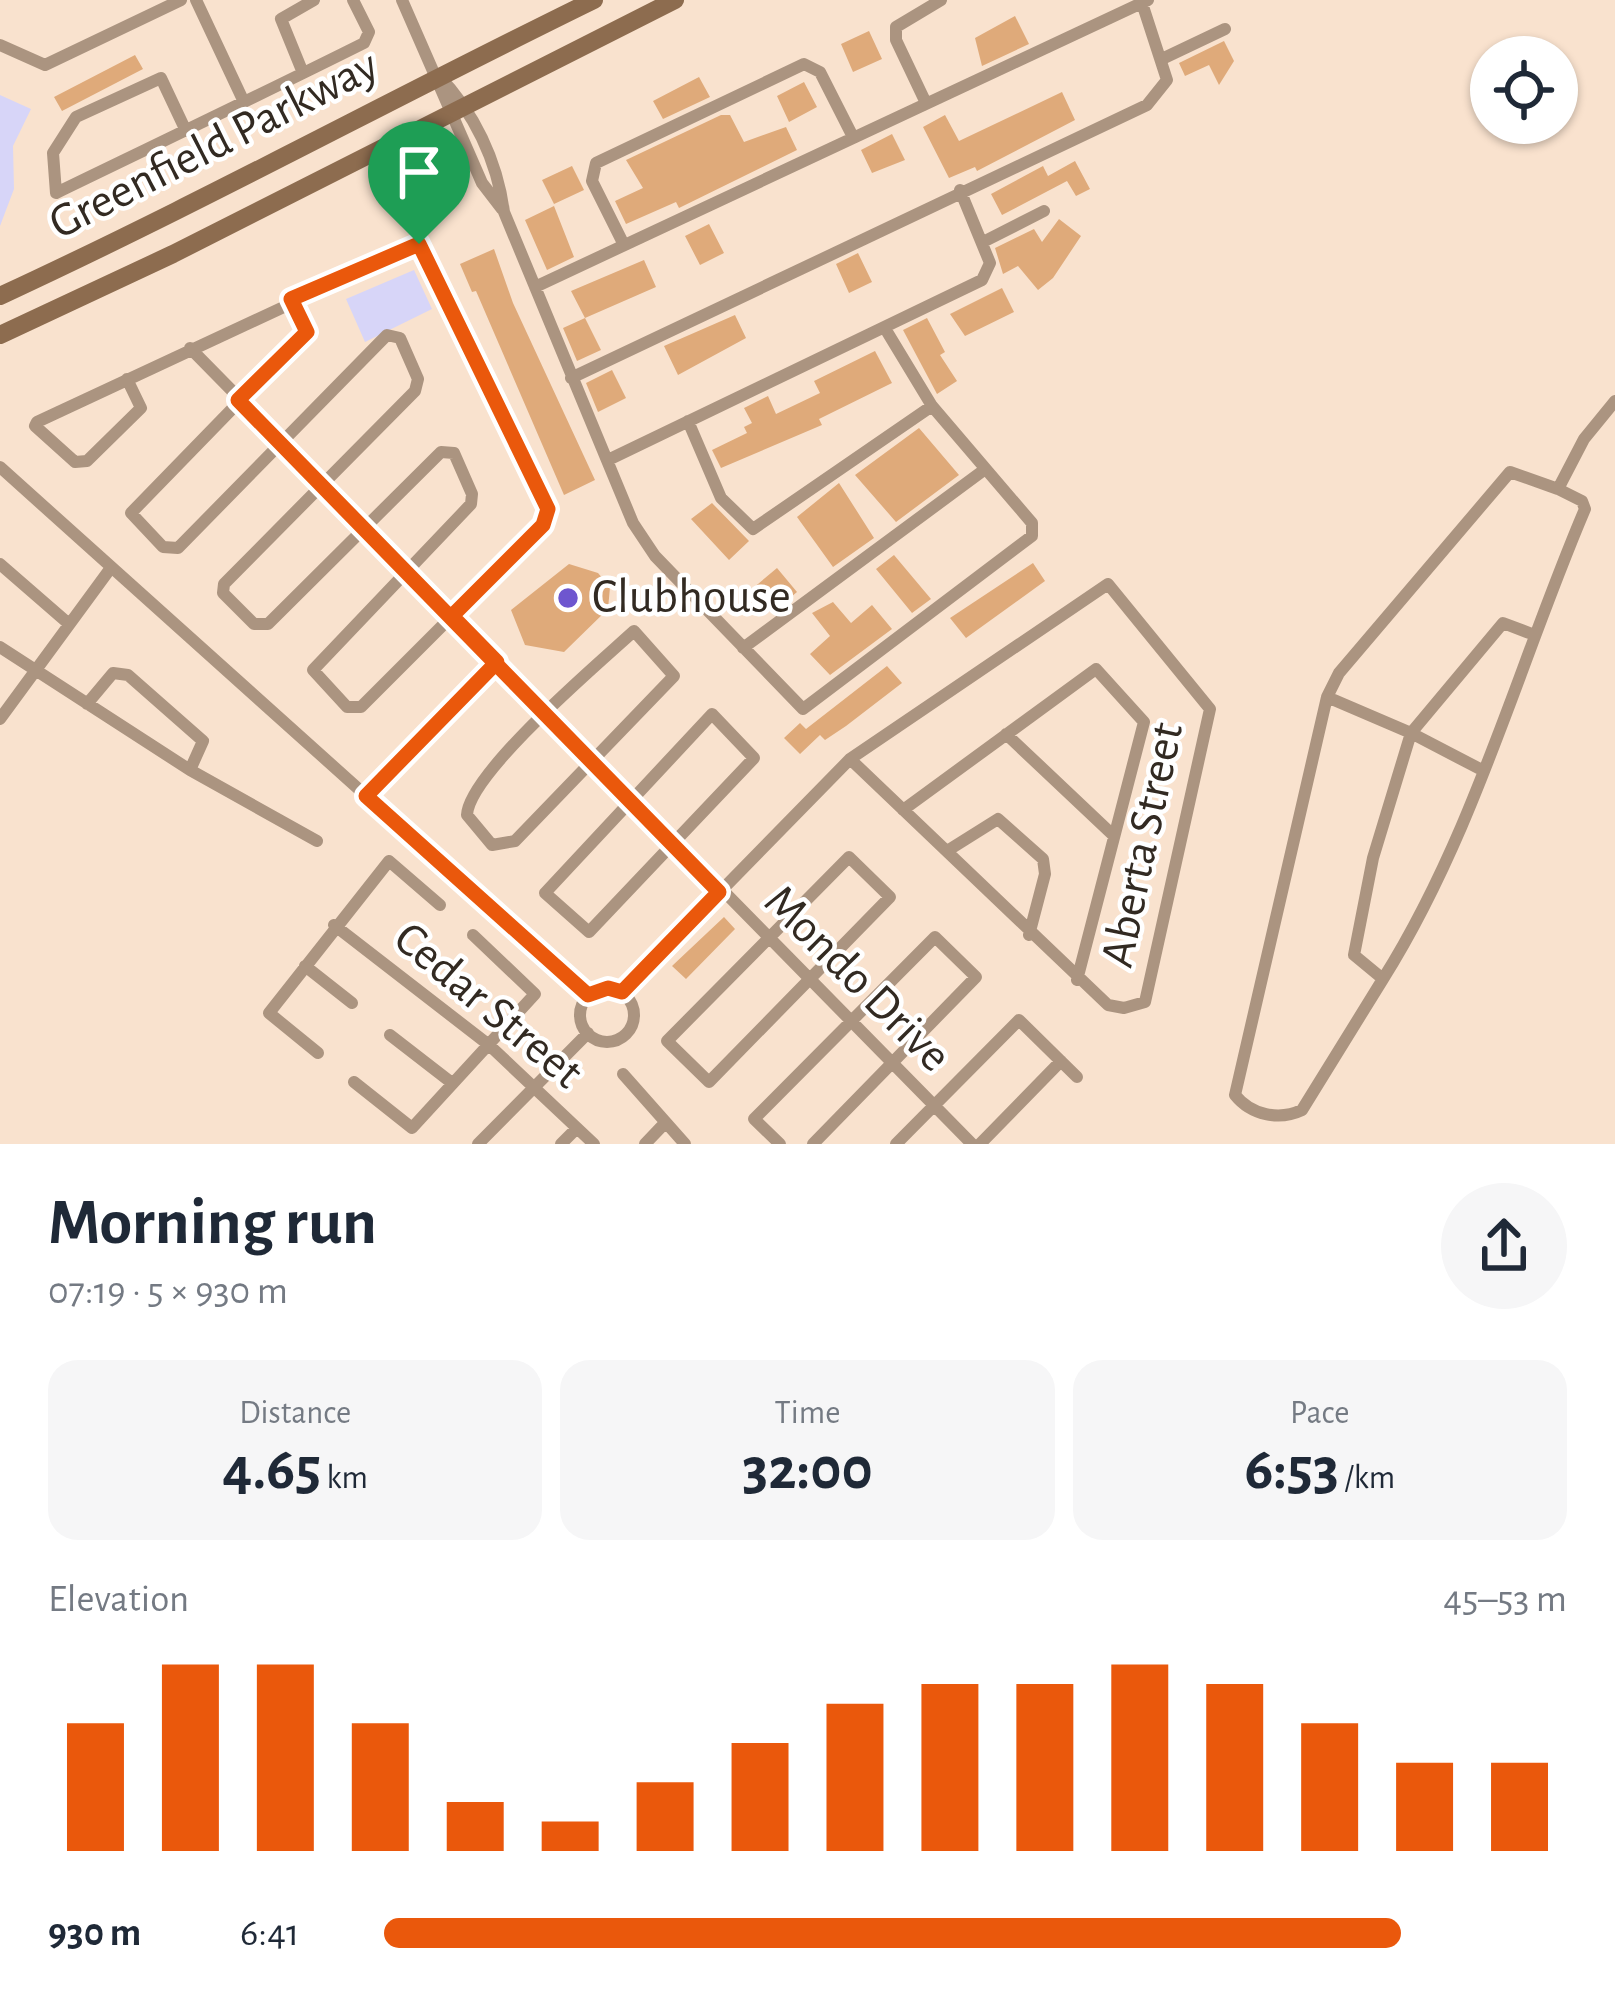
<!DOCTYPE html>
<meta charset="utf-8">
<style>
body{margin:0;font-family:"Alegreya Sans",sans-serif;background:#f6f6f7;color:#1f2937;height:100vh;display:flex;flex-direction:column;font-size:45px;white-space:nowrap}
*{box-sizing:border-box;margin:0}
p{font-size:39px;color:#747a83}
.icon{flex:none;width:66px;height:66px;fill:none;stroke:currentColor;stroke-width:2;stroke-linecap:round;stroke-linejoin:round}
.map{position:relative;height:1144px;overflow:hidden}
.details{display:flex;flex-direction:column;background:#fff;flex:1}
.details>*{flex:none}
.buttons{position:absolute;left:1470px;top:36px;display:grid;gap:24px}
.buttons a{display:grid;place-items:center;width:108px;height:108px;border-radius:50%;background:#fff;box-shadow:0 3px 9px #0004;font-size:60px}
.pin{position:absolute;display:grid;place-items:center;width:102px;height:102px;color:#fff;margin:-123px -51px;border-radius:50% 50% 50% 0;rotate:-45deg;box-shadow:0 0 12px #0007}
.pin .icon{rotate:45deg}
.round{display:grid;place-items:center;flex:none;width:126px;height:126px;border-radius:63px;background:#f6f6f7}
.overview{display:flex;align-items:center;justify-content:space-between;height:204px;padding:0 48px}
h1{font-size:66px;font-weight:700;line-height:90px}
.stats{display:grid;grid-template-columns:repeat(3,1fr);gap:18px;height:204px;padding:12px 48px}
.stats div{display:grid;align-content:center;border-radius:30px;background:#f6f6f7;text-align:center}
.stats b{font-size:60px;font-weight:700}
.stats small{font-size:33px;font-weight:400}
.stats p{font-size:33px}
.chart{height:336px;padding:24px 48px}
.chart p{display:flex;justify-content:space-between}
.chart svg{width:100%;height:216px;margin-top:12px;stroke:#ea580c;stroke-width:6}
ul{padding:0 48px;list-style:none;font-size:39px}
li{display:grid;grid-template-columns:192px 144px 1fr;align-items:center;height:90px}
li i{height:30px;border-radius:15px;background:#ea580c}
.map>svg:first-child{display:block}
.green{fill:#d7d5f8}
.building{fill:#dfaa7a}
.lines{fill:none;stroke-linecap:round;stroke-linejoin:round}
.street{stroke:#ab9480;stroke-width:12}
.secondary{stroke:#8d6c4f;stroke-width:18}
.route-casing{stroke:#fff;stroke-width:24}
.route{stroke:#ea580c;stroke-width:15}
.poi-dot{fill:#6e56cf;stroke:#fff;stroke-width:4.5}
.labels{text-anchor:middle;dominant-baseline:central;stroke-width:9;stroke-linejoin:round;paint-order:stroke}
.street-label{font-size:48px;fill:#322a22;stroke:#fff}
.poi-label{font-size:48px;fill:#322a22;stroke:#fff;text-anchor:start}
</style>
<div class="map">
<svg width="1615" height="1144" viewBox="0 0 1615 1144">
<rect width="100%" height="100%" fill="#f9e2ce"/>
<path class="green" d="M0,95L31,109L13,146L14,189L0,226Z
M414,270L432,309L365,342L346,299Z"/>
<path class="building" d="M1015,16L1029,44L982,66L975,38Z
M869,31L882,59L853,72L841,44Z
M1224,41L1234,61L1219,85L1209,65L1185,76L1179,63Z
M135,55L143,69L62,111L54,97Z
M699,77L710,97L663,119L653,101Z
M804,82L817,107L789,122L777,96Z
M1062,92L1075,120L977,171L975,167L949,178L923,127L945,115L959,141Z
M721,115H730L744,142L786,127L797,150L679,208L676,202L626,224L615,201L643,188L626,160Z
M892,134L905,160L872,173L861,150Z
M1075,161L1090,189L1076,196L1067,181L1002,215L991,194L1043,166L1048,176Z
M572,166L584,190L554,204L542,180Z
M554,206L574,257L547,270L525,220Z
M1059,219L1081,236L1053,278L1038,290L1018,266L1003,274L995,248L1034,229L1042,242Z
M709,224L724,253L700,265L685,236Z
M494,249L513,303L595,480L564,495L476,291L472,292L460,264Z
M858,253L872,282L849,293L836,264Z
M644,260L656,287L585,318L571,291Z
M1002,288L1014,312L965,336L950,314Z
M735,315L746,338L678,375L664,346Z
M585,318L601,350L577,361L563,328Z
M927,318L945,352L940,355L957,381L937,394L903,330Z
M875,351L892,383L819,419L822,425L721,468L712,450L747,433L744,427L752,423L744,408L768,396L776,414L820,393L814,381Z
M612,370L626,398L598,412L586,383Z
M919,428L959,475L896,522L855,475Z
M839,483L874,538L833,567L797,517Z
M712,503L749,541L729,560L691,519Z
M894,555L931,599L912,613L876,569Z
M1033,563L1045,581L966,638L950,618Z
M569,564L598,573L610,587L608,609L564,652L525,645L511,610Z
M777,568L797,592L772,613L752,589Z
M833,602L851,623L872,605L892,629L830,675L810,654L830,636L812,613Z
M887,666L902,683L846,726L825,740L820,735L800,754L784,738L800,723L806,729Z
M724,917L735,929L686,979L672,966Z"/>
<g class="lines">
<path class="street" d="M196,0L243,100
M402,0L482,183L502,209
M0,45L45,65L181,0
M1164,58L1225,29
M303,73L281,19L314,0
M438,75C474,112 497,160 504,212L633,523L655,556L803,709L1032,536V523L932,406L886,330
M925,101L896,40V27L941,0
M186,131L161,78L76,117L53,153L56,193C159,143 262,94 364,43L369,32L353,0
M983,242L1044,211
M624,245L592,181L596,163L804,64L820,72L853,137
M535,287L1148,0
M190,348L972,1144
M571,378L1147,105L1167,80L1142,3
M127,379L141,408L87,461L75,462L35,426L37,422L419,244L548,509L543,525L361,707H347L313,670L471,504L472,494L454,453L441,452L268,624H254L223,593L224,584L415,391L418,379L400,338L387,335L178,548L163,547L131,513L307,332L291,299
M688,421L721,498L753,529L932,406
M608,460L982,280L990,263L960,190
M0,467L588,995
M0,564L69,624
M634,631L674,676L515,841L492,845L467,815C469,773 599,663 634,631Z
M0,647L190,770L317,841
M743,648L984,470
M1327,697L1411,733L1503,623L1532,634
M87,704L113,673L128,675L203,741L190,770
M712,714L754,758L589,932L545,893Z
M0,719L110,569
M1006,734L1114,836
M1482,770L1411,733L1373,858L1354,955L1383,979C1474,834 1518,666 1585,509L1582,501L1558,489
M366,796L497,662
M903,810L1096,669L1144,722L1077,980
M947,851L998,819L1043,859L1045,874L1029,935
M849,857L890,897L709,1082L667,1041Z
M334,925L489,1045L594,1144
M305,966L352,1003
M1383,979L1302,1110C1279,1121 1251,1115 1235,1095L1327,697L1339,673L1510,472L1558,489L1584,439L1615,401
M580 1015a27 27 0 1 1 54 0a27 27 0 1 1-54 0Z
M622,992L850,759L1108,584L1210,709L1145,1002L1124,1008L1108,1005L850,759
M390,1035L452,1083
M318,1053L269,1013L389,861L440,905
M623,1074L685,1144
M354,1082L412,1128L535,994L473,935
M478,1144L588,1033
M561,1144L577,1128
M645,1144L665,1123
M780,1144L754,1119L935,937L976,977L813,1144
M896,1144L1019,1020L1077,1077
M980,1144L1061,1061"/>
<path class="secondary" d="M0,296C201,203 395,97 594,0
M0,335L173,254L675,0"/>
</g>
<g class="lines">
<defs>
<path id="route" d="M419,244L548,509L543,525L452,616L497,662L366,796L588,995L608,988L622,992L719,892L238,400L307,332L291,299L419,244"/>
</defs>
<use href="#route" class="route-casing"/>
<use href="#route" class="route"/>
</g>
<circle class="poi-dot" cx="568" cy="598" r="12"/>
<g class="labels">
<g class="street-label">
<text transform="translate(214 145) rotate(-27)">Greenfield Parkway</text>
<text transform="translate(1143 845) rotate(-78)">Aberta Street</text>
<text transform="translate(857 979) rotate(45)">Mondo Drive</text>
<text transform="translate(488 1006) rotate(40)">Cedar Street</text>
</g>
<g class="poi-label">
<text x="592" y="598">Clubhouse</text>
</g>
</g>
</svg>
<div class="buttons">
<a><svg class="icon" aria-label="locate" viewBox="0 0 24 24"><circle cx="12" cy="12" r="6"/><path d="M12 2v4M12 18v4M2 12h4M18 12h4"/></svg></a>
</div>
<div class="pin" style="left:419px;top:244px;background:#1e9e55"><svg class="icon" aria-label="arrive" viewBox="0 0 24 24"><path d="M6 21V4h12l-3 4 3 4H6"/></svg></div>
</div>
<section class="details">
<div class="overview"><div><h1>Morning run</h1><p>07:19 · 5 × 930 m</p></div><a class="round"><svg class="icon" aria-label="share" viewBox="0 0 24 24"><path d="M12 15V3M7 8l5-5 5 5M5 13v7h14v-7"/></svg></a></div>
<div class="stats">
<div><p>Distance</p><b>4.65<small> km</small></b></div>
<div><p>Time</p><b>32:00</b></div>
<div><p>Pace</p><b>6:53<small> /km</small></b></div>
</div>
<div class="chart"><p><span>Elevation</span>45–53 m</p>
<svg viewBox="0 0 160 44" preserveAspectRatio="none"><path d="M5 44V18M15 44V6M25 44V6M35 44V18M45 44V34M55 44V38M65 44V30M75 44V22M85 44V14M95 44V10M105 44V10M115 44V6M125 44V10M135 44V18M145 44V26M155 44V26"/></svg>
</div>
<ul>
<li><b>930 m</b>6:41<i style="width:86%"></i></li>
</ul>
</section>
